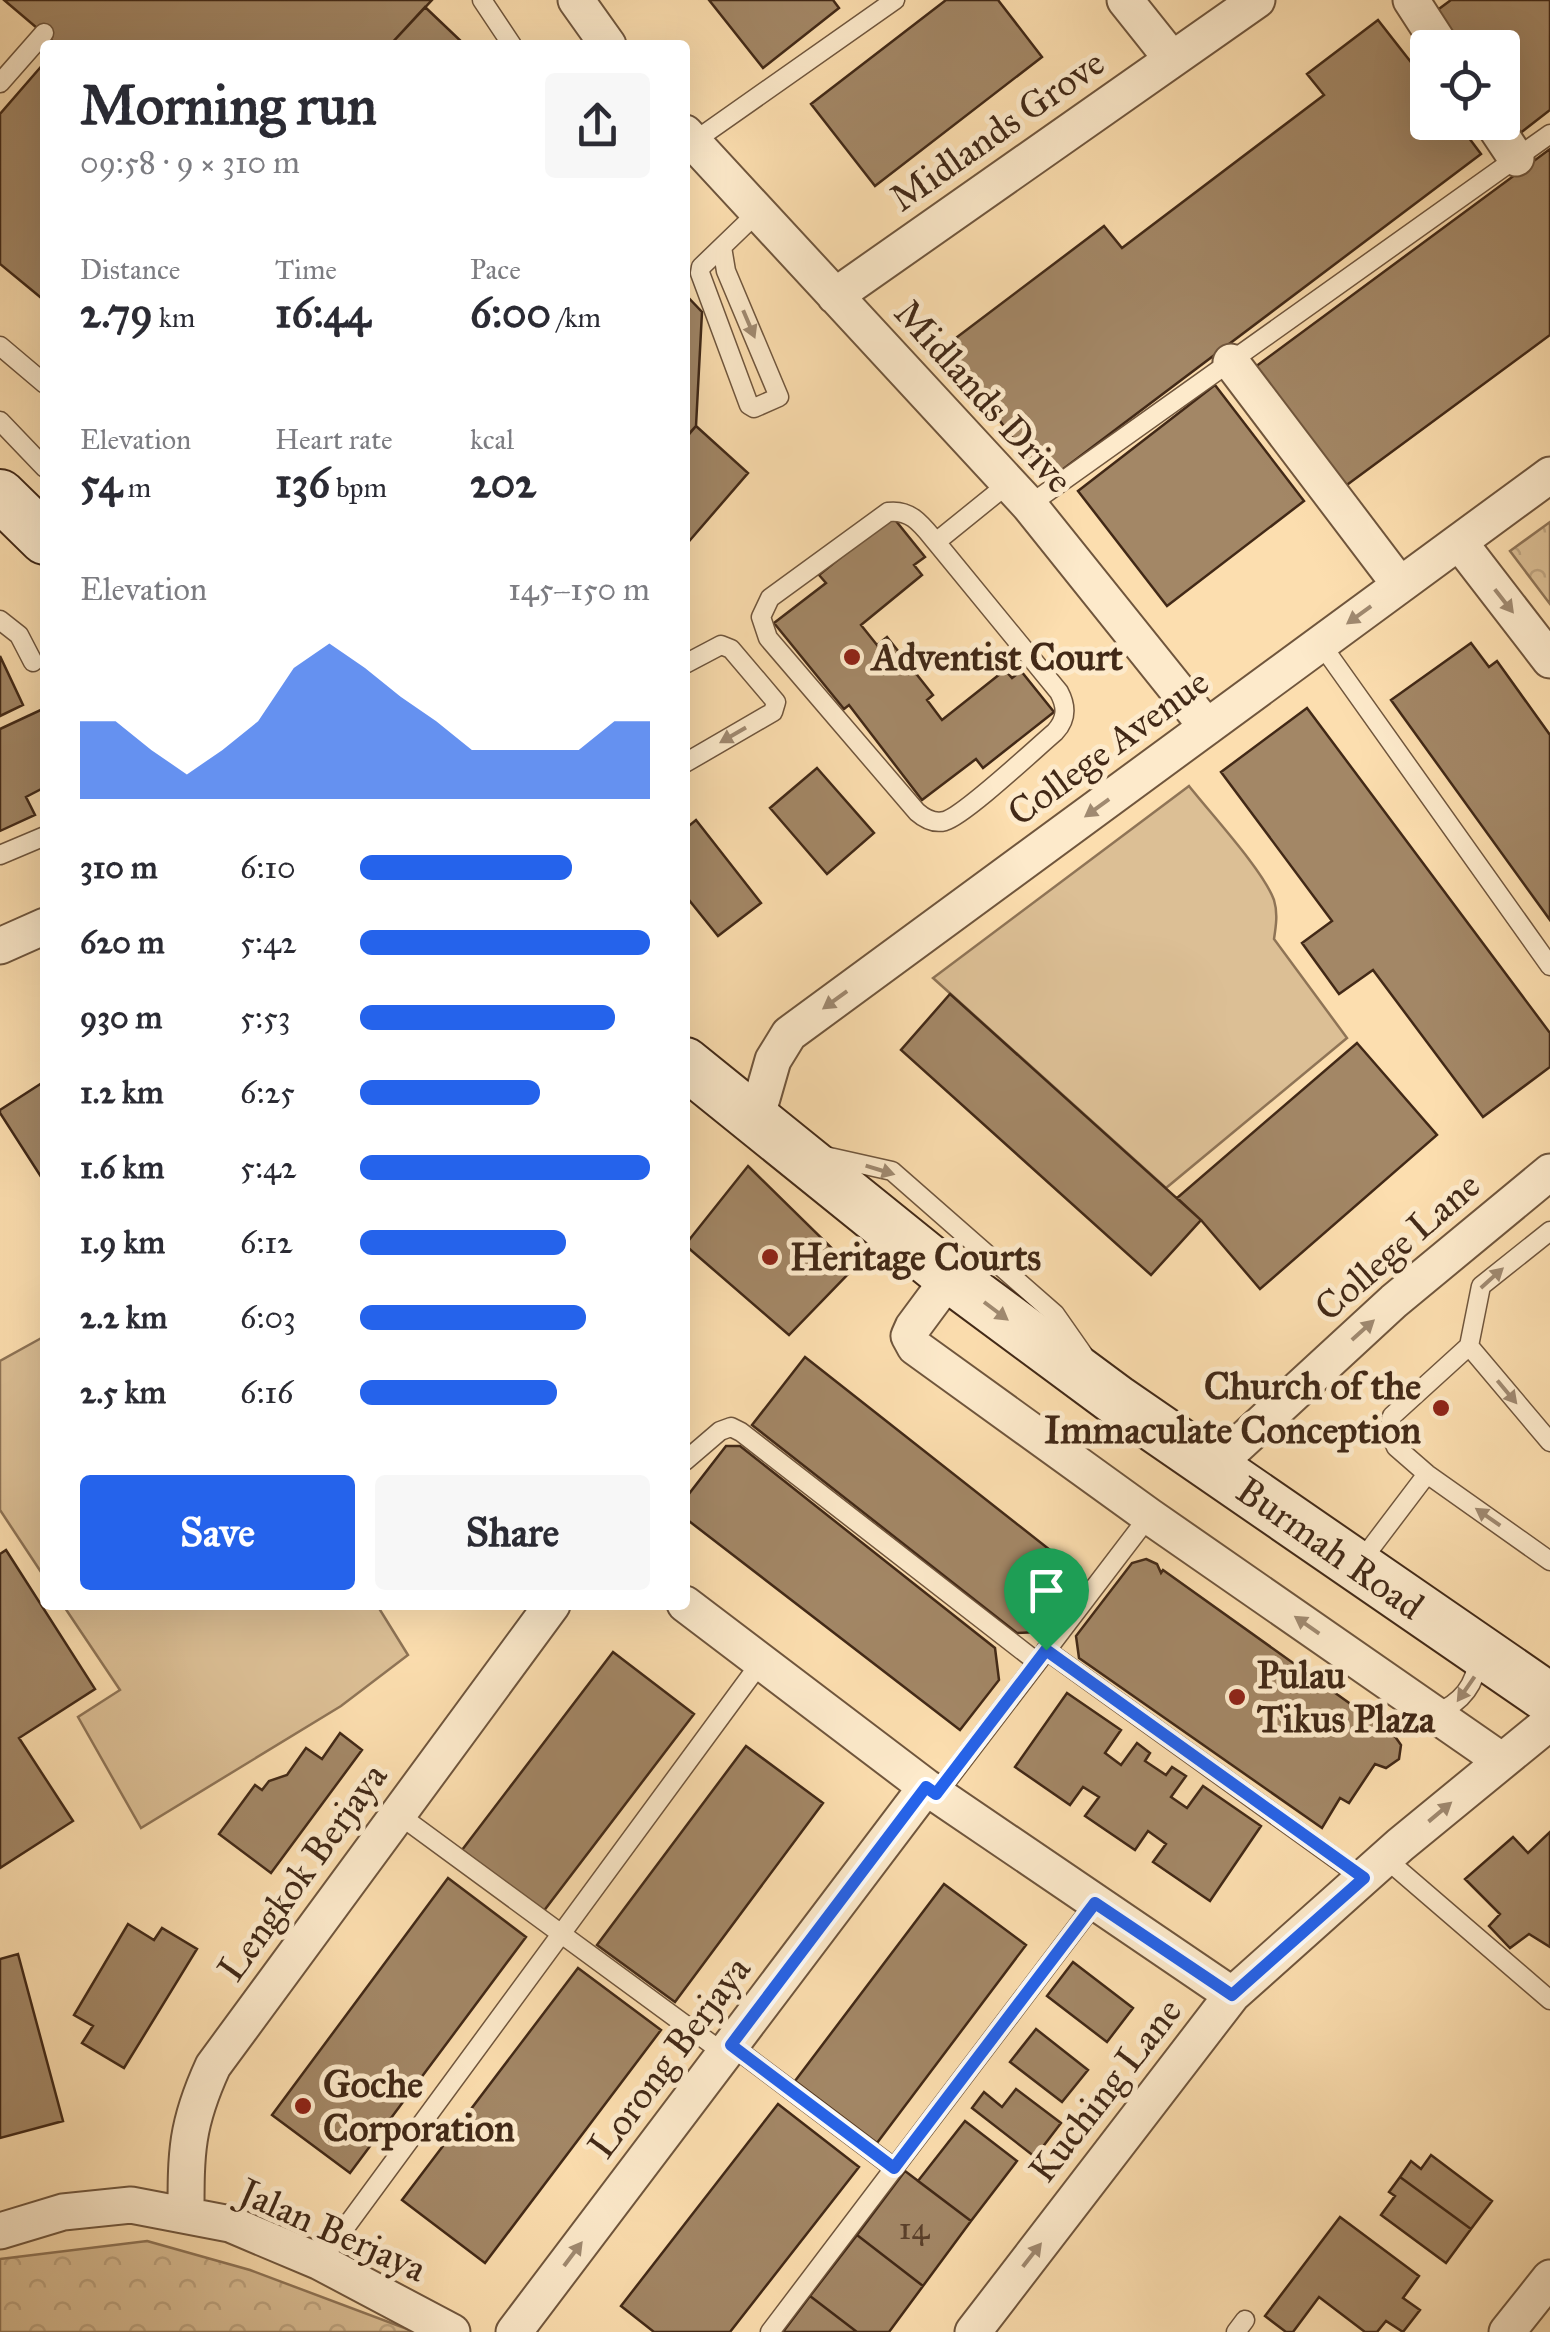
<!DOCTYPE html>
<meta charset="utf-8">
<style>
body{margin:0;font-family:"IM FELL Great Primer",serif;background:#f7f7f7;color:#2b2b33;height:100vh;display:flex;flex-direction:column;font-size:38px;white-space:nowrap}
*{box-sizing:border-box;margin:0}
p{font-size:32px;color:#7c7c81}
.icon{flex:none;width:55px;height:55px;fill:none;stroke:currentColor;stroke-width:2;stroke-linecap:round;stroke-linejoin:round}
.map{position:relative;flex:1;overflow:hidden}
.sheet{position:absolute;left:40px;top:40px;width:650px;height:1570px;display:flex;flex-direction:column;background:#fff;border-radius:10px;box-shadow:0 10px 40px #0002}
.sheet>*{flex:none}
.fabs{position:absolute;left:1410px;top:30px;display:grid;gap:20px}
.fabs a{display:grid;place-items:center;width:110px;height:110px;border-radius:10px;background:#fff;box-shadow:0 10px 40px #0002;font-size:50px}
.pin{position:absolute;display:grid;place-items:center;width:85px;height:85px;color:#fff;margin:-102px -42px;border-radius:50% 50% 50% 0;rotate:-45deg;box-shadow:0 0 10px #0007}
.pin .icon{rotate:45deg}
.round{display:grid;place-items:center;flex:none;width:105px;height:105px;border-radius:10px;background:#f7f7f7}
.overview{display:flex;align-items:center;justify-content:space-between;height:170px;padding:0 40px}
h1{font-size:55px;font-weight:700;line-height:75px}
.metrics{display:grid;grid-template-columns:repeat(3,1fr);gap:15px;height:170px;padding:10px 40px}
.metrics div{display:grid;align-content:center}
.metrics b{font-size:42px;font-weight:700}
.metrics small{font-size:28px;font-weight:400}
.metrics p{font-size:28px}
.chart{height:280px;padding:20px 40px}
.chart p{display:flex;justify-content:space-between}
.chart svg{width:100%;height:180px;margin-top:10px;fill:#2563eb;opacity:.7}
.cta{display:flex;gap:20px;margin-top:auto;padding:20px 40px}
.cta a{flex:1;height:115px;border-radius:10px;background:#2563eb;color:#fff;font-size:40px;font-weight:700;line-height:115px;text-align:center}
.cta a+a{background:#f7f7f7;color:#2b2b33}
ul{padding:0 40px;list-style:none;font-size:32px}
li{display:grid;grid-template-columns:160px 120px 1fr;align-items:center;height:75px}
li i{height:25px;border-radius:12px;background:#2563eb}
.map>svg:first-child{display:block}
.grass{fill:#dcbf95;stroke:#8f7456;stroke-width:2.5}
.park{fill:url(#park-crowns);stroke:#8f7456;stroke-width:2.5}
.building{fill:#a38766;stroke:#422917;stroke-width:2.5}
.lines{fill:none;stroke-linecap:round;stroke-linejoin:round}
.lane-casing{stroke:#70563d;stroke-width:21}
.street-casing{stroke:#70563d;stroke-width:39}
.secondary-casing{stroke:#422917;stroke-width:54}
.lane{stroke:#fdeacb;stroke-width:18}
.street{stroke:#fdeacb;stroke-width:35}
.secondary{stroke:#fdeacb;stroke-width:50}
.oneway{fill:#a08a71}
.route-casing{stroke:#fff;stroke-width:20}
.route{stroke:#2563eb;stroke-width:12}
.poi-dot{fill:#8f2418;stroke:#fdeacb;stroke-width:4}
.labels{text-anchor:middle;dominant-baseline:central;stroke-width:10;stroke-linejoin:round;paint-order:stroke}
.number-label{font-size:32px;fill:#5a402b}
.street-label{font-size:38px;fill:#422917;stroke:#fdeacb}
.poi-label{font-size:38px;font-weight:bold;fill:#422917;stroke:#fdeacb;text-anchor:start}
</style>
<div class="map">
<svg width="1550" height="2332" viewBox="0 0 1550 2332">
<defs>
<pattern id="park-crowns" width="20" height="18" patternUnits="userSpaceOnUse" patternTransform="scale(2.5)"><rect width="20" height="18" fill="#dcbf95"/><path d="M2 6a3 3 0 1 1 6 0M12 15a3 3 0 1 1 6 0" fill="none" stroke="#bea480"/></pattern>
</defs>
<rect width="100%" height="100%" fill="#fcdeaf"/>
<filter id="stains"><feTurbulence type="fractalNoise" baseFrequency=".002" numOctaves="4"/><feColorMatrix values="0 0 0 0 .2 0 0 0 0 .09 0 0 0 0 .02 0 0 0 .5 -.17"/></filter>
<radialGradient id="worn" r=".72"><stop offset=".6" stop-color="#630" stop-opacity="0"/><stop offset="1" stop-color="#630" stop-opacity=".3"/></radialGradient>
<path class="grass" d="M1189,786C1211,814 1263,870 1274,900C1278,913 1276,926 1274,939L1347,1038L1166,1188L933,978Z
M45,1336V1578L0,1510V1361Z
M63,1605H377L408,1655L341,1706L141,1828L78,1717L120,1690Z"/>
<path class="park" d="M1550,522V604L1510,551Z
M147,2241L250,2270L415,2332H0V2259Z"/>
<path class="building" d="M4,0H432L390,45H57Z
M709,0H833L839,8L763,68Z
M946,0H998L1042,57L875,186L811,104Z
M1451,0H1550V110L1519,134L1502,113V48H1452L1428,17Z
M425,7L465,45H390Z
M1378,20L1428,84V122H1457L1481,154L1046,482L944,347L1104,226L1122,248L1324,95L1307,74Z
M45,62V301L0,264V114Z
M1550,149V335L1340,490L1251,370Z
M685,294L702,312L696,426L685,438Z
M685,294L702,312L696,426L685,439Z
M1215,385L1304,501L1167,606L1078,491Z
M696,426L748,473L685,546V438Z
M892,516L925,557L914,565L922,575L861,625L877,645L887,637L933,695L927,700L942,720L1005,670L1012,678L1021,671L1054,712L983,768L976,759L922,800L849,705L844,709L774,623L826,583L819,575Z
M1471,643L1489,667L1497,661L1550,735V920L1391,700Z
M0,656L23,705L0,716Z
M45,708V787L26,797L35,815L0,831V729Z
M1307,708L1550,1033V1067L1483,1117L1373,970L1339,994L1302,943L1332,921L1221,772Z
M817,768L874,833L827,874L770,808Z
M696,820L761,903L718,936L685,895V829Z
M950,994L1201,1220L1151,1275L901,1050Z
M1357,1043L1437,1135L1260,1289L1201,1220L1177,1198Z
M45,1081V1183L0,1113V1110Z
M748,1166L853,1269L789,1335L685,1245Z
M805,1357L1083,1576L1039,1632L1017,1633L752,1425Z
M726,1446H740L995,1648L999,1680L960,1730L685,1518V1499Z
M6,1550L95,1689L19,1738L73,1821L0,1868V1554Z
M1146,1559L1157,1564L1161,1573L1163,1570L1394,1735L1401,1745L1399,1759L1386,1768L1375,1764L1349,1803L1340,1798L1322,1828L1079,1658L1076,1636L1132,1563Z
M613,1652L694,1714L543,1912L462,1850Z
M1067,1693L1121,1730L1105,1753L1121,1765L1137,1743L1150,1753L1145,1761L1166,1775L1172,1767L1186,1776L1171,1797L1187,1808L1203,1786L1261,1826L1210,1901L1153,1862L1166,1844L1148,1831L1135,1850L1085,1816L1099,1797L1083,1787L1070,1805L1015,1767Z
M340,1733L362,1750L271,1873L219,1834L255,1785L262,1790L269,1781L287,1775L306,1748L322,1759Z
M746,1746L823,1803L675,2002L597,1945Z
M1550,1832V1947L1529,1934L1510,1948L1489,1926L1500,1914L1465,1879L1513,1837L1528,1853Z
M448,1878L526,1937L350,2173L272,2115Z
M944,1884L1026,1945L877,2143L795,2081Z
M128,1924L154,1940L162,1928L197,1949L124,2068L82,2043L93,2026L74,2015Z
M18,1954L63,2121L0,2138V1959Z
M1073,1962L1133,2008L1107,2042L1047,1996Z
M578,1968L661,2030L485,2263L402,2200Z
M1036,2029L1088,2070L1062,2102L1010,2062Z
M1016,2089L1061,2123L1035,2157L972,2108L984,2092L1002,2107Z
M778,2104L859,2167L730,2332H654L621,2306Z
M965,2121L1017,2161L971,2221L918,2181Z
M1431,2155L1492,2201L1471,2229L1400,2177L1411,2161L1421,2169Z
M905,2171L971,2221L923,2286L857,2235Z
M1400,2177L1471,2229L1446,2263L1381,2215L1395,2196L1389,2192Z
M1340,2217L1419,2276L1403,2298L1420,2310L1403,2332L1386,2321L1377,2332H1365L1319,2297L1293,2332H1286L1265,2316Z
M857,2235L923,2286L889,2332H857L810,2296Z
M810,2296L857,2332H783Z"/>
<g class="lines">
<defs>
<path id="lane" d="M482,0L512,45
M0,83L44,33
M693,142L895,0
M722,247L726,271L779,397L754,408L749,405L700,273L701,267L758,212
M0,346L45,384
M0,421L45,468
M1029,505L1550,134
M936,542C922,525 911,509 888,512L770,598L761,617L768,638L917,812C925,819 934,824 945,821C965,815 1035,749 1055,732C1067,719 1067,707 1059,692L936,542L1009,483
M0,620L19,635L33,662
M1321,644L1550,966
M685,664L721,645L731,649L776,702L773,712L685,763
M0,855L45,836
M825,1156L892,1171L1055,1314L1083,1354
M1469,1346L1481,1286L1550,1231
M1550,1442L1469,1346L1392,1416L1389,1430L1396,1447L1427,1474L1550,1561
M685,1461L720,1431L731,1427L741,1432L1037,1662
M1358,1565L1427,1474
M1046,1650L1364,1879
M1435,1714C1461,1703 1476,1686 1478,1657
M937,1794L1149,1516
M398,1814L725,2054
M1385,1858L1550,2000
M731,2045L894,2168
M320,2262L761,1662
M770,2332L1095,1903
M1236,2332L1245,2320"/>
<path id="street" d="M576,0L608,45
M1125,0L1172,59
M1411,0L1442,48
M1492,122L1516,158
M685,133L1029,505L1207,727
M835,296L1257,0
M1231,362L1400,585
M1459,542L1550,660
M0,946L45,926
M756,1119L773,1060L789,1034L1550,475
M950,1277L913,1327L909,1336L915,1347L1149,1516L1502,1761
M1214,1467L1394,1301L1550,1172
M685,1604L926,1787L1232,1995
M186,2215C186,2152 186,2125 213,2066L552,1605
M0,2231L63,2212L131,2205L230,2224L320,2262L452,2332
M514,2332L926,1787
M973,2332L1232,1995L1400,1845L1550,1722
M1507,2332L1550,2278"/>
<path id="secondary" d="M0,495L45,539
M685,1063L950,1277L1116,1400L1550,1699"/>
</defs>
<use href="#lane" class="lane-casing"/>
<use href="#street" class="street-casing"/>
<use href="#secondary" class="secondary-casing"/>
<use href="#lane" class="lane"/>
<use href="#street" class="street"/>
<use href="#secondary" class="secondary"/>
</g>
<defs><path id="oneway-solid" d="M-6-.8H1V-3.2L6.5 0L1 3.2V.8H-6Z" transform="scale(2.5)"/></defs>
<g class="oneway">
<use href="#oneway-solid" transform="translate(749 324) rotate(67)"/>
<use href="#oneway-solid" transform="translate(1504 601) rotate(52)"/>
<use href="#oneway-solid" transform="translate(1359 615) rotate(144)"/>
<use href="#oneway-solid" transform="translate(733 735) rotate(150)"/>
<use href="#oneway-solid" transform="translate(1097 808) rotate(144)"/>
<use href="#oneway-solid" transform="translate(835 1000) rotate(144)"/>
<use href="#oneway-solid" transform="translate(880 1170) rotate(17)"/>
<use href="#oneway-solid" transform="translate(1492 1278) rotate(-42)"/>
<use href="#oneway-solid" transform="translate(996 1311) rotate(37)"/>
<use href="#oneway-solid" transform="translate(1363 1330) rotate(-42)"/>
<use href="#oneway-solid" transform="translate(1507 1392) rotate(50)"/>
<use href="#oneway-solid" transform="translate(1488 1517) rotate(-145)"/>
<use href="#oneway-solid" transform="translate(1307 1625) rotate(-145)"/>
<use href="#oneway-solid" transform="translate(1466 1689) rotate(125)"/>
<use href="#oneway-solid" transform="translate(1440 1812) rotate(-40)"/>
<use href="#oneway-solid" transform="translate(573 2254) rotate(-53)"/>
<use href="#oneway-solid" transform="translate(1032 2255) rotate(-52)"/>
</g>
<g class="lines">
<defs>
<path id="route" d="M1046,1650L1364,1878L1232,1995L1095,1903L894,2168L731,2045L926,1787L936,1794Z"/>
</defs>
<use href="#route" class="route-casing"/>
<use href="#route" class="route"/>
</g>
<g class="poi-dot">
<circle cx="852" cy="657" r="10"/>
<circle cx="770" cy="1257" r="10"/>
<circle cx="1441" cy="1408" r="10"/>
<circle cx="1237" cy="1697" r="10"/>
<circle cx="303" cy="2106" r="10"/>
</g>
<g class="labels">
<g class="number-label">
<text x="914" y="2228">14</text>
</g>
<g class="street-label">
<text transform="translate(997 130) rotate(-35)">Midlands Grove</text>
<text transform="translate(984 396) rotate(48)">Midlands Drive</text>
<text transform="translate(1108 747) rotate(-36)">College Avenue</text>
<text transform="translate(1397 1246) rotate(-41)">College Lane</text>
<text transform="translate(1330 1548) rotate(35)">Burmah Road</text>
<text transform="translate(302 1872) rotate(-54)">Lengkok Berjaya</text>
<text transform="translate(669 2057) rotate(-53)">Lorong Berjaya</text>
<text transform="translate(1105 2090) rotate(-52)">Kuching Lane</text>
<text transform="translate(333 2230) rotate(24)">Jalan Berjaya</text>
</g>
<g class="poi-label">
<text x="872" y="657">Adventist Court</text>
<text x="790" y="1257">Heritage Courts</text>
<text x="1421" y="1386" text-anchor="end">Church of the<tspan x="1421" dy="44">Immaculate Conception</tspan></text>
<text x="1257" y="1675">Pulau<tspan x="1257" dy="44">Tikus Plaza</tspan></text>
<text x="323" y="2084">Goche<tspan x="323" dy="44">Corporation</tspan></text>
</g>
</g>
<rect width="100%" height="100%" filter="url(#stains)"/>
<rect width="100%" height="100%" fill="url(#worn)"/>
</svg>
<div class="fabs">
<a><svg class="icon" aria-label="locate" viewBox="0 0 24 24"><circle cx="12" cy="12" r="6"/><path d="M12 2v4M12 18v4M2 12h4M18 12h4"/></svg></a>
</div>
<div class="pin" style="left:1046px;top:1650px;background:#1e9e55"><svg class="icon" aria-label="arrive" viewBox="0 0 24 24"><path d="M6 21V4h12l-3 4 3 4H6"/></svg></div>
<section class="sheet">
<div class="overview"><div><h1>Morning run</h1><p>09:58 · 9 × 310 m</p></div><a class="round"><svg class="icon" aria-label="share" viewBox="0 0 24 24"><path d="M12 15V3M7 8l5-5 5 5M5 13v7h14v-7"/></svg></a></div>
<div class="metrics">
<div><p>Distance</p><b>2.79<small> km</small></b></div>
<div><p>Time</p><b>16:44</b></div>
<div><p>Pace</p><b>6:00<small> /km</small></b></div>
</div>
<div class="metrics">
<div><p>Elevation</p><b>54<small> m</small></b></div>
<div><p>Heart rate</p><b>136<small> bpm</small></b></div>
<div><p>kcal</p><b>202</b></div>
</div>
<div class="chart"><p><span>Elevation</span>145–150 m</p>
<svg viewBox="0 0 160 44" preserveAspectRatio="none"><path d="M0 44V25L10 25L20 32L30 38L40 32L50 25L60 12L70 6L80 12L90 19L100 25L110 32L120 32L130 32L140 32L150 25L160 25V44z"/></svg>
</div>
<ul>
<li><b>310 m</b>6:10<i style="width:73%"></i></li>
<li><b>620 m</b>5:42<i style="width:100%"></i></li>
<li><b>930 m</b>5:53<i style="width:88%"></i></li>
<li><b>1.2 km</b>6:25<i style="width:62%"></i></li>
<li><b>1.6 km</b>5:42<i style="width:100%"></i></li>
<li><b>1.9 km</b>6:12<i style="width:71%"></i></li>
<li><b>2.2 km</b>6:03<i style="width:78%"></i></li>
<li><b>2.5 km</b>6:16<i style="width:68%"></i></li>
</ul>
<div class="cta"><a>Save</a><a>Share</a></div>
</section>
</div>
